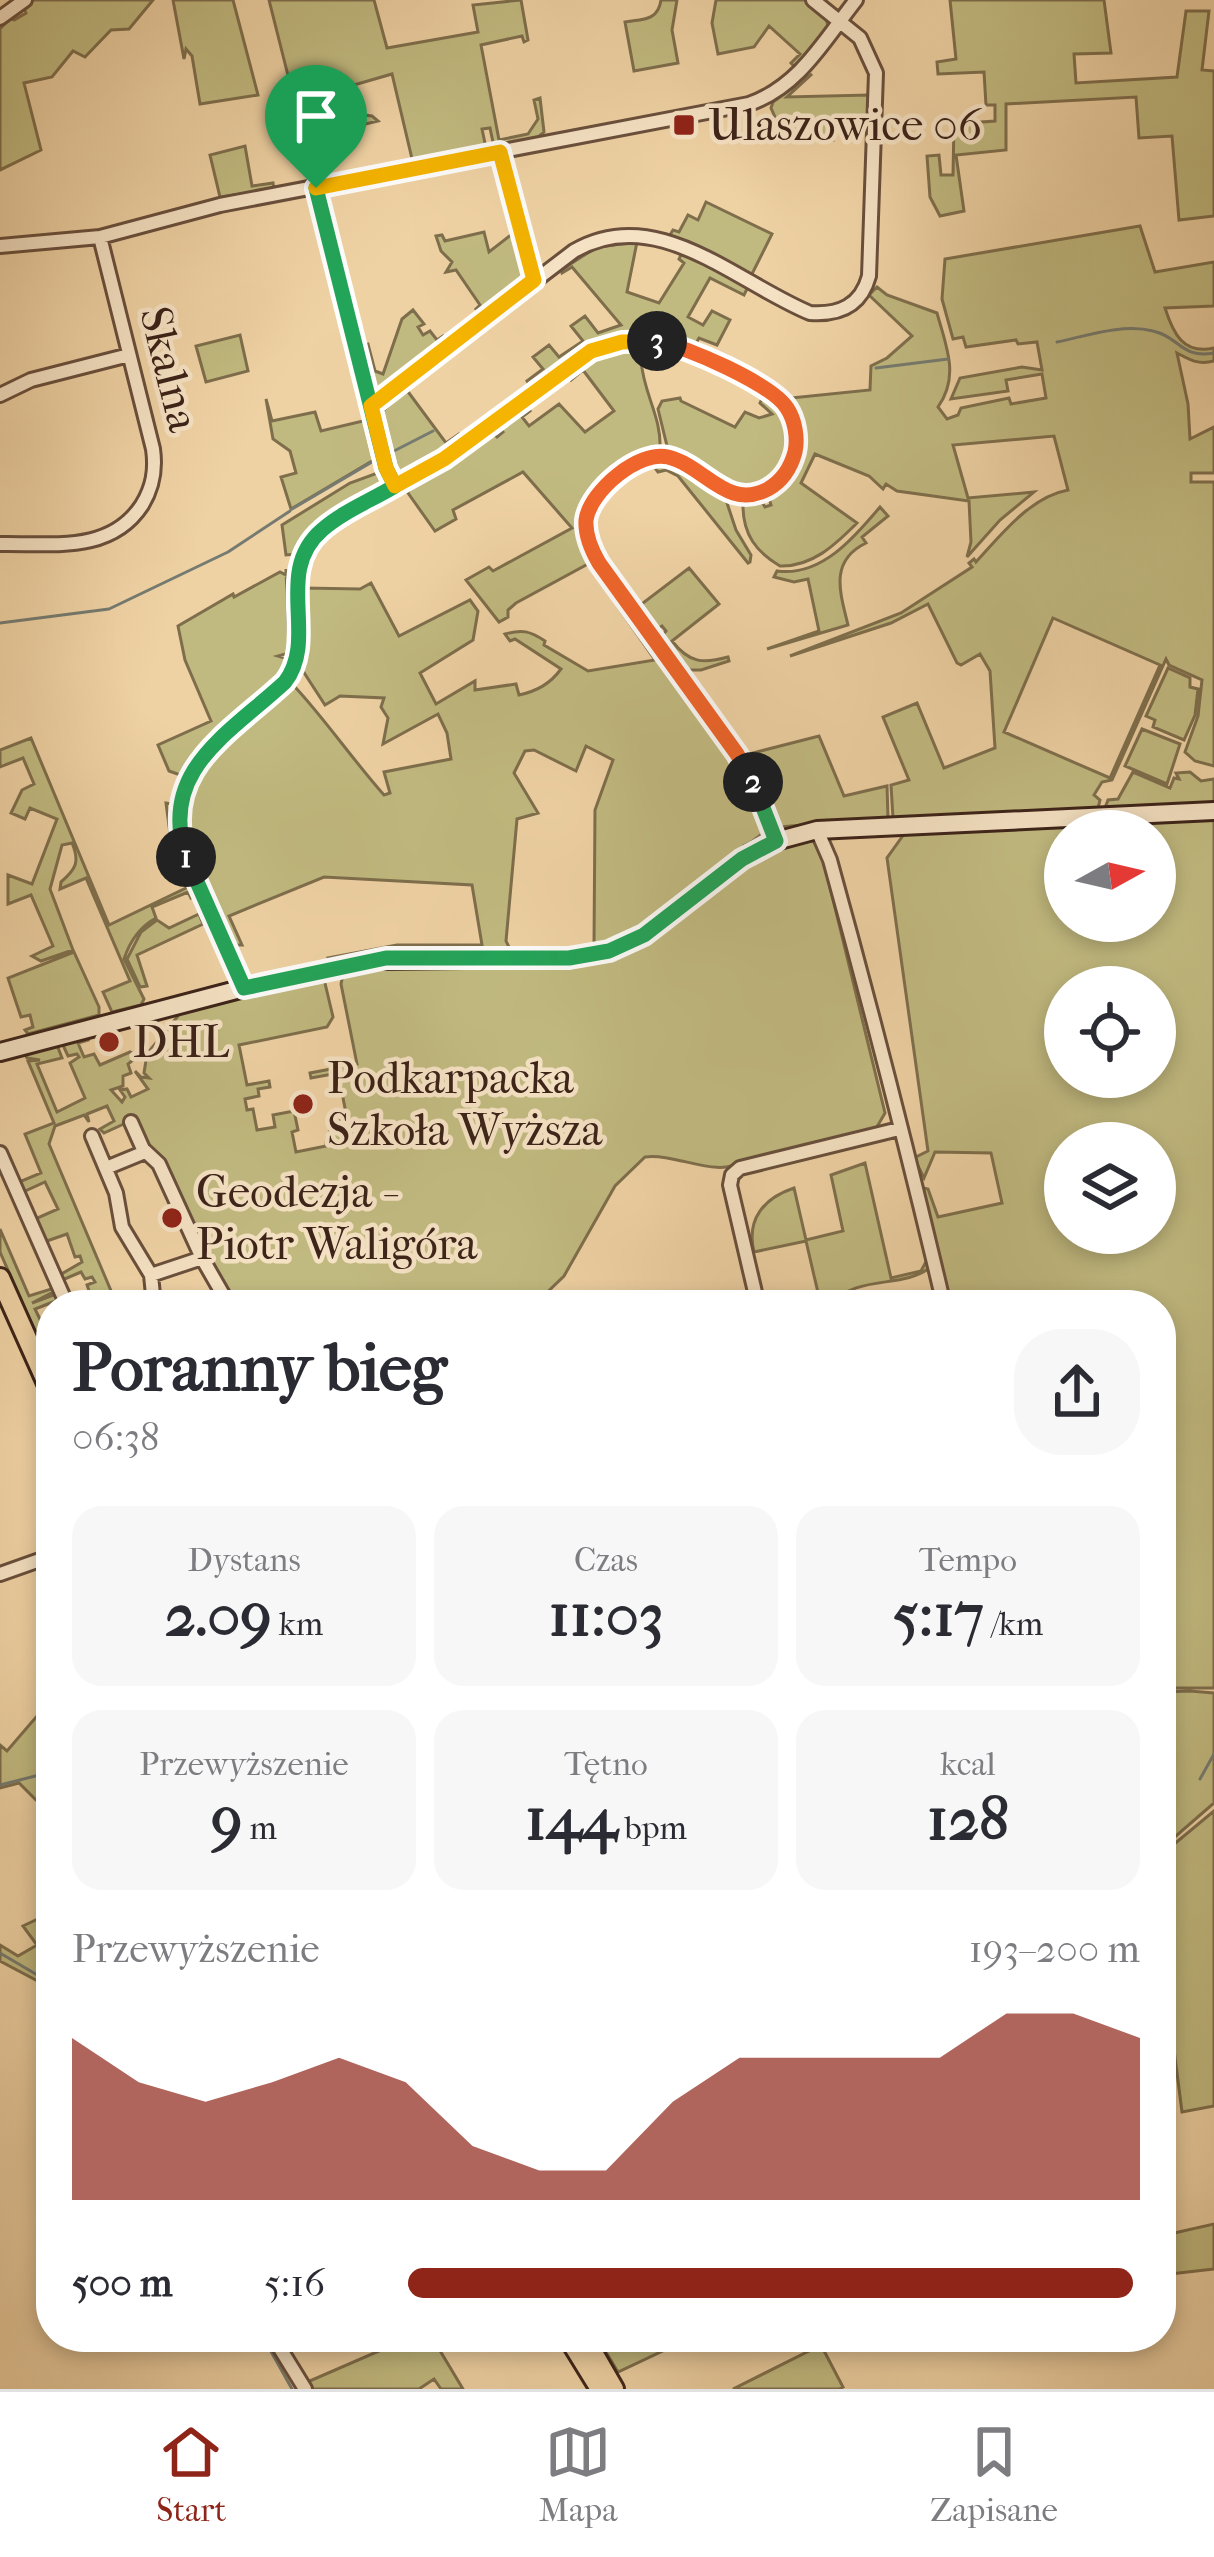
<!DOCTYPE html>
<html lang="pl">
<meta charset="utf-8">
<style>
body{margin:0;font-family:"IM FELL French Canon",serif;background:#f7f7f7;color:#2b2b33;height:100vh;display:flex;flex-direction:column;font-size:45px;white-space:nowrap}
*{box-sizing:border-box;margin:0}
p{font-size:39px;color:#7c7c81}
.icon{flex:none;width:66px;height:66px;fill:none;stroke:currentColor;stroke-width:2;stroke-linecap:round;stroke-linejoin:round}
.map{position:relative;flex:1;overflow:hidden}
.drawer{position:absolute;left:36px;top:1290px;width:1140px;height:1062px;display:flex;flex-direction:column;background:#fff;border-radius:48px;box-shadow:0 6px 18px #0003}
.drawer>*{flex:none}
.needle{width:78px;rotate:82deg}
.buttons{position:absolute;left:1044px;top:810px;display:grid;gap:24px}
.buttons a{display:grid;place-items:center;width:132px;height:132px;border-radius:50%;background:#fff;box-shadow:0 6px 18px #0003;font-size:60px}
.pin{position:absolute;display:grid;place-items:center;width:102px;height:102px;color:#fff;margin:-123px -51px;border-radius:50% 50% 50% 0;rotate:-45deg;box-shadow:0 0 12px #0007}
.pin .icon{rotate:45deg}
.km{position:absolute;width:60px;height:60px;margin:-30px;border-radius:50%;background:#222;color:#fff;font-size:33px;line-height:60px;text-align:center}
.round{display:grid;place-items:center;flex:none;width:126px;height:126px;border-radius:48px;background:#f7f7f7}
.summary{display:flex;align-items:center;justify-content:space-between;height:204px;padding:0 36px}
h1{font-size:66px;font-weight:700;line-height:90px}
.stats{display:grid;grid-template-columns:repeat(3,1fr);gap:18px;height:204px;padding:12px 36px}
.stats div{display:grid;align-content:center;border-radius:30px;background:#f7f7f7;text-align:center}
.stats b{font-size:60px;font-weight:700}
.stats small{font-size:33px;font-weight:400}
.stats p{font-size:33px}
.chart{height:336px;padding:24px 36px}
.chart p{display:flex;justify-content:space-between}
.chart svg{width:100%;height:216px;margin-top:12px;fill:#8f2418;opacity:.7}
ul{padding:0 36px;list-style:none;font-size:39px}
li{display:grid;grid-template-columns:192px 144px 1fr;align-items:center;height:90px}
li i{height:30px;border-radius:15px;background:#8f2418}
.menu{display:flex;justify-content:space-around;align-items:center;height:168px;border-top:3px solid #e1e1e2;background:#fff;font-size:33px;color:#7c7c81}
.menu a{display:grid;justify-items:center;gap:6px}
.menu .selected{color:#8f2418}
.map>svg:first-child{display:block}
.green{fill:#c1ba80;stroke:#7e6e4c;stroke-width:3;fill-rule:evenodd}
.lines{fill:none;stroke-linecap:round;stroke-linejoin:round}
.stream{stroke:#757b71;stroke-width:3}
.street-casing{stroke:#694f3c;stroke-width:18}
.secondary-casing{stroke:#3c2319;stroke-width:22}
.primary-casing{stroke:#3c2319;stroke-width:24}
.street{stroke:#f5e2c4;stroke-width:12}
.secondary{stroke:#f5e2c4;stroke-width:16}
.primary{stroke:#efd2a4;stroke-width:18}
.split-1-casing{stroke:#fff;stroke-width:24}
.split-2-casing{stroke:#fff;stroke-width:24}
.split-3-casing{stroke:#fff;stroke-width:24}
.split-4-casing{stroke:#fff;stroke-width:24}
.split-1{stroke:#22a559;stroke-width:15}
.split-2{stroke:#22a559;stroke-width:15}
.split-3{stroke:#f0652b;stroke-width:15}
.split-4{stroke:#f5b400;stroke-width:15}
.poi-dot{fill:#8f2418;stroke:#f5e2c4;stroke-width:4.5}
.labels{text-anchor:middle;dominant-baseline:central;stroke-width:9;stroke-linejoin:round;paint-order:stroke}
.poi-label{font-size:45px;fill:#3c2319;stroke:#f5e2c4;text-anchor:start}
.street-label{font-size:45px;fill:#3c2319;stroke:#f5e2c4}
</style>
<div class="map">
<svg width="1214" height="2389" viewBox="0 0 1214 2389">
<rect width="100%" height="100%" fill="#efd2a4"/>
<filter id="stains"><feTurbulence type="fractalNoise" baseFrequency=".00167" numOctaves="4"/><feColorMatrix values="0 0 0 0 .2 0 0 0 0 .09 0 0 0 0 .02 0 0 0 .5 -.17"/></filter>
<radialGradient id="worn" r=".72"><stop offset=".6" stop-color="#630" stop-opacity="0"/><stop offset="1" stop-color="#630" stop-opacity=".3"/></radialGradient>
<path class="green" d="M30,0H153L129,29L111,30L85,57L73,51L52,77L24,83L41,150L0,170V29L10,18L14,20L26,13L23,6Z
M173,0H233L258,95L200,104L192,56L186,49L184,59Z
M269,0H374L387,48L478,32L473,5L521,0L528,40L524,42L522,36L481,45L499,140L528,134L538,119L534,100L540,98L544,132L536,139L494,147L490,128L482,129L486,148L413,163L392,74L347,87L355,114L372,116L378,121L304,139Z
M661,0H677L672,30L678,63L634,71L625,22C643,19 658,21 661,0Z
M716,0H806L826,18L828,26L795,67L791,63L800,54L769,26L754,47L718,54L712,23Z
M950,0H1104L1111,53L1074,54L1076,83L1177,77L1186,11H1209L1202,70L1214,71V216L1179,220L1172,136L1139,138L1136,97L1006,104V150L956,155L964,211L940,216L930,197L927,156L939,155L941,175H953L954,124L995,121V105H986L984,72L938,74L937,62L956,59Z
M812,74L787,97L869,95L868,128L835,127L833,140L783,135L771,108L773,102Z
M245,146L252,186L273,183L274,189L220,197L210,155Z
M706,202L772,234L751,276L670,235L673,230L679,232L688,215L698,220Z
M1140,226L1155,272L1214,262V306L1165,308C1173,333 1183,355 1214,348V361C1198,365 1190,360 1177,353L1188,404L1190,439L1214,427V473H1191V482H1214V766L1195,761L1185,752L1198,716L1202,680L1169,665L1166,659L1112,780L1102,782L1094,795L1100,800L1098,808L893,818L891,785L909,780L883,717L917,703L944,768L995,748L990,671L980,654L961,665L957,663L928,604L891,623L790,656L901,613L972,567L969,563L974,559L976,562C1001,535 1030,497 1068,490L1054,436L953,445L968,498L1034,492L1000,520L967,557L971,542L969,501L897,491L886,484L883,489L869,476L815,454L801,483L857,523C835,545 812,567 780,566C756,552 743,534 743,506L762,502L765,507L771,505L769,498C805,475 810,434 791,398L870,390L871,366L887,358L912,336L869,295L877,287L887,295L937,313C946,346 960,376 938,407L947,419L958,415L961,408L1009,398L1011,404L1046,398L1042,374L1006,380L1008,391L951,399L960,378L1022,367L1042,370L1037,342L1018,344L1016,340L966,347L963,337L953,339L942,299L945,259ZM1053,618L1160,665L1110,778L1004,732Z
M516,231L530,277L482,315L476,309L480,305L456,270L446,272L452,262L441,251L436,236L442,235L445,241L484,232L489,252Z
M637,242L627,292L659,303L684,263L679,259L682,253L748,287L744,295L710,278L688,317L703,325L712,311L730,320L717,345L699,338L695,345C632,314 580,348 530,386L527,381L543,369L533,357L549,345L559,357L583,341L571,326L585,316L598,333L621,325L572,267L562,273L561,270L597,247Z
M413,310L424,324L418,327L423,335L430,331L437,340L443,336L447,342L377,391L372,389L361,346L368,344L375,371L383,374L402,319Z
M240,335L248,371L206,382L196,346Z
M633,347L687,355L641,360C643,393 662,417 660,450L634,458L581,518L582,542L724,745L764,822L762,834L637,929L594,946L595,810L613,760L586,746L576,771L534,750L525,751L514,773L538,813L517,819L506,941L511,951H388L329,962L328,958L397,945H482L472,885L324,877L229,916L242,945H236C211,892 160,821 205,766C228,738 260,714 287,690L295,687C324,718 353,760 384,795L390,793L384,772L451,759L447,733L438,714L383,744L388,718L381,707L384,698L340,696L325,705L303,671L304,588L360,589L371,583L399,636L470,600L478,611L473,640L420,673L436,704L475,681V690L516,684L519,695C537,691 550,684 561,669L515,639L510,641L505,634C522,629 530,631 545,641L544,645L588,671L655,660L588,564L516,603L508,610V617L499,622L466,580L489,567L493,571L572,528L523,472L453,510L456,519L435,531L408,493L409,487L493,433L497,437L503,432L500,428L527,407L530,411L522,417L529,426L559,404L585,432L614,411L583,370L571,380L567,375L604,353Z
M406,389L446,443L459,434L463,439L399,475L393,469L381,413Z
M764,394C803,426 797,482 743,490L668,450L658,409L662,401L680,398L681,401L735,427L745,412L759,418L772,414L760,403Z
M266,399L272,421L315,412L321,431L367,420L377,458L291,509L281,477L296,473L290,451L273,439Z
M665,463L726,500L736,530L751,555L750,562L748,563L678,476L666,470L658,472L652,464Z
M380,472L381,485L298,554L286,555L282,525L350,483Z
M880,507L888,516L862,537L866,543C829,561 840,592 848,625L767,649L819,631L808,579L794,582L774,577L777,571C821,577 854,538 880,507Z
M689,568L719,604L672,641C689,663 703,664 728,657L729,661L701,670H685L661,637L666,631L662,626L656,630L639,606Z
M286,569L289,653L278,656L288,659L284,674L194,758L183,776L169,771L158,745L211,721L185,660L178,626L233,594L234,597L280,572L286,575Z
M1168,668L1190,678V687L1198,689L1195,715L1184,740L1153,727L1155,720L1146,716Z
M1142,729L1180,744L1167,784L1125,766Z
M819,736L844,796L887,786L888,818L779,827L749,754Z
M31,738L109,925L188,887L173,856L166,803L173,804L178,849L198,895L191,898L188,892L152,907L156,918C139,927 130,941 124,959L144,999L141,1005L112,1012L103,992L130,981L86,878L60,889L61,882C76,869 80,862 72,843L62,845L50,889L73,950L41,961L32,956L53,946L31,895L8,904V875L32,884L57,819L30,808L25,819L11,813L22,790L34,784L23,758L0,767V750Z
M1133,772L1170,788L1174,778L1179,779L1176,773L1190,772L1201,781L1214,779V804L1105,808L1108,800L1118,799Z
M1214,816V1688H1161V1305H947L923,1188L928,1189L938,1217L1002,1203L991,1153L935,1152L924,1178L914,1158L928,1151L887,858L907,830ZM1065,831H1155V921H1065ZM1065,987H1155V1077H1065ZM1065,1143H1155V1233H1065Z
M811,839L821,850L885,1113L874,1132L742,1161C718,1179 677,1153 645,1157L615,1186L564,1276L534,1305H233L165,1168L126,1123L104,1133L100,1129L114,1121L107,1106L87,1114L89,1122L84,1115L55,1126L49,1144L117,1305H77L92,1299L87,1285L95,1282L92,1277L85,1279L81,1272L60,1281L58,1276L82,1262L80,1256L75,1257L67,1234L44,1242L38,1223H34L35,1219L58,1209L45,1182L23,1192L19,1182L41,1173L25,1134L54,1123L28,1061L40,1060L27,1058L23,1051L57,1045L62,1058L37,1064L57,1112L85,1098L70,1063L79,1057L77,1054L68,1056L62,1043L85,1034L88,1040L78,1043L84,1057L94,1054L100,1065L130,1052L138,1056L128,1064L131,1073L123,1076V1086L111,1090L122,1102L125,1097L120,1090L127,1089L131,1097L148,1089L135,1071L141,1077L149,1078L144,1073L147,1054L182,1011L324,979L333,1017L327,1027L239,1045L247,1085L269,1081L270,1087L258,1089L259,1096L245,1099L247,1110L253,1109L257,1130L275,1127L273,1115L294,1111L298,1130L292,1132L296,1152L326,1146C326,1134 332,1122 347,1118L338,1073L311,1078L310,1073L357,1064L341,984L343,975L379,965L603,959C674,938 709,875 775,848C786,844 799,842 811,839Z
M199,914L203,924L137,955L147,986L140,987L127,959L141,932L157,920L169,928Z
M74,952L99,1007V1015L28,1034L25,1030L33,1027L30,1015L21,1017L8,978Z
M865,1163L891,1278L921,1271L928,1258L931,1267C901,1290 860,1273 829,1305L820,1297V1305H786L819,1297L806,1241L754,1252C746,1219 764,1198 794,1188L806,1240L843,1231L831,1175Z
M0,1229L29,1296L51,1289L55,1291L32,1303L56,1294L58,1300L35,1309L51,1342V1368L0,1252Z
M1190,1691L1214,1693V1803L1161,1849V1692Z
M43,1709L51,1713V1815L19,1783L0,1788V1745L7,1751Z
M1214,1811V2106L1182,2112L1169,2011H1161V1855Z
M44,1916L51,1924V1988L0,1961V1945L18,1956L37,1945L23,1926Z
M1214,2224V2269L1161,2275V2236Z
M411,2337H422L428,2347L446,2337H459L439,2349L463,2389H441L434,2379L419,2389H308L305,2383Z
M597,2337H681L669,2348L618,2372Z
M821,2345L843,2387L839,2389H733Z"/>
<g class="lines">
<path class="stream" d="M1057,342C1086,336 1123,323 1153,331C1180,337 1181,359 1214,353
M876,368L948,359
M394,451L433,431
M292,509L372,462
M0,623L109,609L228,552L290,511
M1200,1779L1214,1754
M0,1785L51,1772
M0,1953L51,1983
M263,2337L292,2389"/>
<defs>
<path id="street" d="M0,18L25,0
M499,151L534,281
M316,188L387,468L395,486
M0,246L100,237L220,205L749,104C800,86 825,39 856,0
M0,395L31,380L129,355
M372,405L574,251C657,203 735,282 810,313C839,315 861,306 869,276L876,73L860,38L813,0
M0,544C51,543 110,554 142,505C153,487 156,470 153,449L100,237
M817,830L830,860C871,1008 909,1156 944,1305
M244,988C226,916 143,839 197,764C222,729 265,709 291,674C308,631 282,582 311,542C332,513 407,481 441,460C546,397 590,295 725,368C746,380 779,390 790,414C798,431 798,450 789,466C752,535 707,464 665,457C637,452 589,492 586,520C585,535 592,551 599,563L737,754L776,841
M131,1122L143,1149L159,1164L202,1258L229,1305
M92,1136L116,1193L122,1227L151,1275L154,1305
M0,1153L67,1305
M106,1168L145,1152
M151,1275L202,1258
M758,1305L730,1185L732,1175L740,1168L899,1129
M0,1574L51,1556
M273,2337L305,2389"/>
<path id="secondary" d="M0,1052L244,988L376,960L569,958L609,951L644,935L749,854L776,841L817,830L1214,811"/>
<path id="primary" d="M0,1278L51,1392
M568,2337L600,2389
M584,2337L614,2389"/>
</defs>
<use href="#street" class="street-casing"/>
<use href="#secondary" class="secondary-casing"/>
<use href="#primary" class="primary-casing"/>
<use href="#street" class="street"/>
<use href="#secondary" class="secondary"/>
<use href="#primary" class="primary"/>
</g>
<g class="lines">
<defs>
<path id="split-1" d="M186,857C158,770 229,734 285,682C319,638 273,572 322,530C342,512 372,500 395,486L386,468L316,188"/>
<path id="split-2" d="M186,857L244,988L386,958H569L609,951L644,935L742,859L776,841L753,782"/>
<path id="split-3" d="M657,341C685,346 772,384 787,408C795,420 798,438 795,452C791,467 782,481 768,489C727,511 705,466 668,457C639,450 590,491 586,520C585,535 592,551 599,563L737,754L753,782"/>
<path id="split-4" d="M316,188L500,152L534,280L371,406L386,468L395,486L444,459L591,351L622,342L657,341"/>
</defs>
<use href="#split-1" class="split-1-casing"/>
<use href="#split-2" class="split-2-casing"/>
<use href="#split-3" class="split-3-casing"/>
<use href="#split-4" class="split-4-casing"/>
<use href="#split-1" class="split-1"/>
<use href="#split-2" class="split-2"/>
<use href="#split-3" class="split-3"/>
<use href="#split-4" class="split-4"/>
</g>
<g class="poi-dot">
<rect x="672" y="113" width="24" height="24" rx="6"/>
<circle cx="109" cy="1042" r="12"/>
<circle cx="303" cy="1104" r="12"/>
<circle cx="172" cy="1218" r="12"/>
</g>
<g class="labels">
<g class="poi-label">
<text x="708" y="125">Ulaszowice 06</text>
<text x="133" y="1042">DHL</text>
<text x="327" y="1078">Podkarpacka<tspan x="327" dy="52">Szkoła Wyższa</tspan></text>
<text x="196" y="1192">Geodezja -<tspan x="196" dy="52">Piotr Waligóra</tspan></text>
</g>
<g class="street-label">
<text transform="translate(169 369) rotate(76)">Skalna</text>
</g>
</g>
<rect width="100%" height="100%" filter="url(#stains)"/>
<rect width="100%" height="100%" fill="url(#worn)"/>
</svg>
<div class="buttons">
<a><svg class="needle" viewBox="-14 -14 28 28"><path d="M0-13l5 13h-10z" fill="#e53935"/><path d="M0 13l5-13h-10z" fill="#7c7c81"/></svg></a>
<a><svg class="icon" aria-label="locate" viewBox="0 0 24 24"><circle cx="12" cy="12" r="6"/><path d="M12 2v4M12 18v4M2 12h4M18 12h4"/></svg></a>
<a><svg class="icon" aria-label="layers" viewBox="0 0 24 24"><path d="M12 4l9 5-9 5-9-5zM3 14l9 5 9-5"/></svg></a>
</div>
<div class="pin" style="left:316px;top:188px;background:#1e9e55"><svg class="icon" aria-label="arrive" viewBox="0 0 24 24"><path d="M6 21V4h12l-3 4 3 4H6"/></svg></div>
<b class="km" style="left:186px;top:857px">1</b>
<b class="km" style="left:753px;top:782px">2</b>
<b class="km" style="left:657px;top:341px">3</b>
<section class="drawer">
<div class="summary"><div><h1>Poranny bieg</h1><p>06:38</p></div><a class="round"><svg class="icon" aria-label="share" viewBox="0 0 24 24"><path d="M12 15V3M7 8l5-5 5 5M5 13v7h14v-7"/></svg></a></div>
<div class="stats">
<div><p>Dystans</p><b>2.09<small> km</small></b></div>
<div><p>Czas</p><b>11:03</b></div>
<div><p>Tempo</p><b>5:17<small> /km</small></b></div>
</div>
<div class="stats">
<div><p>Przewyższenie</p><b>9<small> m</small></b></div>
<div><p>Tętno</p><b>144<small> bpm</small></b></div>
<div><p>kcal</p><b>128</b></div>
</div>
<div class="chart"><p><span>Przewyższenie</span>193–200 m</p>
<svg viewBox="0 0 160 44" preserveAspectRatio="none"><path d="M0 44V11L10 20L20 24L30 20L40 15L50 20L60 33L70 38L80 38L90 24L100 15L110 15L120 15L130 15L140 6L150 6L160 11V44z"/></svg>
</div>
<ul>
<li><b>500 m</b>5:16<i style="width:99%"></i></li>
</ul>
</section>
</div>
<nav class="menu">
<a class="selected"><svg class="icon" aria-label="home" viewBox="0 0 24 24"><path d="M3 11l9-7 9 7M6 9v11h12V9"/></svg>Start</a>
<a><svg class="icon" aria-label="map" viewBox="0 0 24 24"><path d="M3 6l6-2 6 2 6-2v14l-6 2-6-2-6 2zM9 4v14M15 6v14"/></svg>Mapa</a>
<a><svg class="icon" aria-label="saved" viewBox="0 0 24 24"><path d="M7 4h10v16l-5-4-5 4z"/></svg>Zapisane</a>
</nav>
